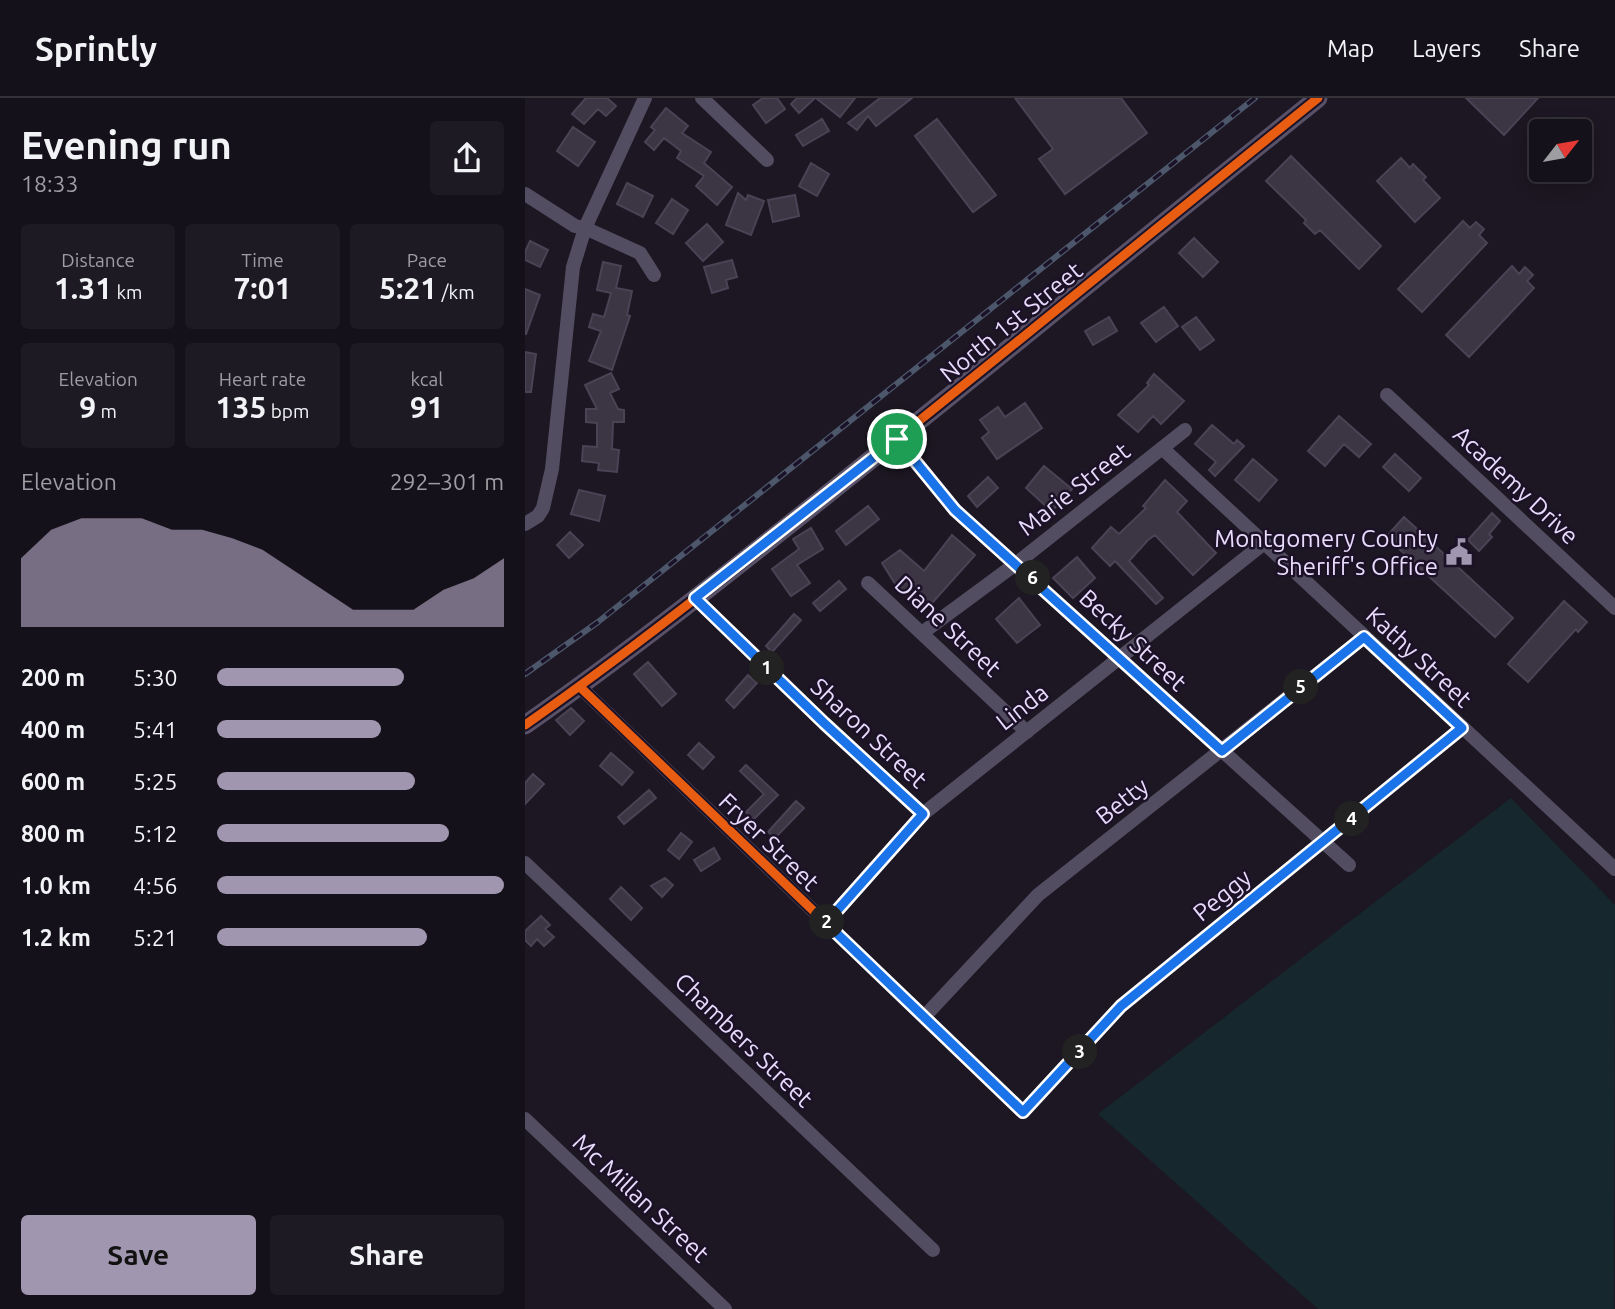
<!DOCTYPE html>
<meta charset="utf-8">
<style>
body{margin:0;font-family:Ubuntu,sans-serif;background:#1e1a23;color:#f1f3f6;height:100vh;display:flex;flex-direction:column;font-size:26px;white-space:nowrap}
*{box-sizing:border-box;margin:0}
p{font-size:23px;color:#9d9da2}
.icon{flex:none;width:38px;height:38px;fill:none;stroke:currentColor;stroke-width:2;stroke-linecap:round;stroke-linejoin:round}
.map{position:relative;flex:1;overflow:hidden}
.panel{display:flex;flex-direction:column;background:#15111a;width:525px}
.panel>*{flex:none}
.needle{width:46px;rotate:59deg}
.controls{position:absolute;left:1004px;top:21px;display:grid;gap:14px}
.controls a{display:grid;place-items:center;width:63px;height:63px;border-radius:7px;background:#15111a;box-shadow:0 4px 18px #0003,0 0 0 2px #343139;font-size:35px}
.pin{position:absolute;display:grid;place-items:center;width:60px;height:60px;color:#fff;margin:-30px;border:4px solid #fff;border-radius:50%;box-shadow:0 2px 7px #0007}
.km{position:absolute;width:35px;height:35px;margin:-18px;border-radius:50%;background:#222;color:#fff;font-size:19px;line-height:35px;text-align:center}
.round{display:grid;place-items:center;flex:none;width:74px;height:74px;border-radius:7px;background:#1e1a23}
.overview{display:flex;align-items:center;justify-content:space-between;height:119px;padding:0 21px}
h1{font-size:38px;font-weight:700;line-height:52px}
.metrics{display:grid;grid-template-columns:repeat(3,1fr);gap:10px;height:119px;padding:7px 21px}
.metrics div{display:grid;align-content:center;border-radius:7px;background:#1e1a23;text-align:center}
.metrics b{font-size:30px;font-weight:700}
.metrics small{font-size:19px;font-weight:400}
.metrics p{font-size:19px}
.chart{height:196px;padding:14px 21px}
.chart p{display:flex;justify-content:space-between}
.chart svg{width:100%;height:126px;margin-top:7px;fill:#a196b0;opacity:.7}
.action{display:flex;gap:14px;margin-top:auto;padding:14px 21px}
.action a{flex:1;height:80px;border-radius:7px;background:#a196b0;color:#111;font-size:28px;font-weight:700;line-height:80px;text-align:center}
.action a+a{background:#1e1a23;color:#f1f3f6}
ul{padding:0 21px;list-style:none;font-size:23px}
li{display:grid;grid-template-columns:112px 84px 1fr;align-items:center;height:52px}
li i{height:18px;border-radius:9px;background:#a196b0}
header{display:flex;align-items:center;gap:42px;box-sizing:border-box;height:98px;padding:0 35px;background:#15111a;border-bottom:2px solid #343139}
header strong{font-size:33px}
nav{display:flex;gap:38px;margin-inline-start:auto;font-size:24px}
main{display:flex;flex:1;min-height:0}
.map>svg:first-child{display:block}
.green{fill:#16272e}
.building{fill:#3c3544;stroke:#4a4355;stroke-width:2}
.lines{fill:none;stroke-linecap:round;stroke-linejoin:round}
.street{stroke:#534d62;stroke-width:14}
.secondary{stroke:#585168;stroke-width:19}
.rail-casing{stroke:#4d576c;stroke-width:6}
.rail{stroke:#1b1227;stroke-width:3.5;stroke-dasharray:10;stroke-linecap:butt}
.cycleway-casing{stroke:#1b1227;stroke-width:13}
.cycleway{stroke:#e95d12;stroke-width:9}
.route-casing{stroke:#fff;stroke-width:14}
.route{stroke:#1a73e8;stroke-width:9}
.labels{text-anchor:middle;dominant-baseline:central;stroke-width:5;stroke-linejoin:round;paint-order:stroke}
.street-label{font-size:24px;fill:#e8dbfc;stroke:#1b1227}
.poi-label{font-size:24px;fill:#e8dbfc;stroke:#1b1227;text-anchor:end}
</style>
<header>
<strong>Sprintly</strong>
<nav><a>Map</a><a>Layers</a><a>Share</a></nav>
</header>
<main>
<section class="panel">
<div class="overview"><div><h1>Evening run</h1><p>18:33</p></div><a class="round"><svg class="icon" aria-label="share" viewBox="0 0 24 24"><path d="M12 15V3M7 8l5-5 5 5M5 13v7h14v-7"/></svg></a></div>
<div class="metrics">
<div><p>Distance</p><b>1.31<small> km</small></b></div>
<div><p>Time</p><b>7:01</b></div>
<div><p>Pace</p><b>5:21<small> /km</small></b></div>
</div>
<div class="metrics">
<div><p>Elevation</p><b>9<small> m</small></b></div>
<div><p>Heart rate</p><b>135<small> bpm</small></b></div>
<div><p>kcal</p><b>91</b></div>
</div>
<div class="chart"><p><span>Elevation</span>292–301 m</p>
<svg viewBox="0 0 160 44" preserveAspectRatio="none"><path d="M0 44V20L10 10L20 6L30 6L40 6L50 10L60 10L70 13L80 17L90 24L100 31L110 38L120 38L130 38L140 31L150 27L160 20V44z"/></svg>
</div>
<ul>
<li><b>200 m</b>5:30<i style="width:65%"></i></li>
<li><b>400 m</b>5:41<i style="width:57%"></i></li>
<li><b>600 m</b>5:25<i style="width:69%"></i></li>
<li><b>800 m</b>5:12<i style="width:81%"></i></li>
<li><b>1.0 km</b>4:56<i style="width:100%"></i></li>
<li><b>1.2 km</b>5:21<i style="width:73%"></i></li>
</ul>
<div class="action"><a>Save</a><a>Share</a></div>
</section>
<div class="map">
<svg width="1090" height="1211" viewBox="0 0 1090 1211">
<rect width="100%" height="100%" fill="#1c1722"/>
<path class="green" d="M986,700L1090,807L1089,1211H793L573,1016Z"/>
<path class="building" d="M61,0H82L91,8L81,18L73,11L59,26L47,16Z
M238,0H252L260,11L241,25L228,7Z
M272,0H290L274,15L266,6Z
M291,0H330L315,19Z
M355,0H387L351,28L343,18L332,32L323,25Z
M490,0H596L622,35L540,96L514,61L528,51Z
M941,0H1013L979,37Z
M141,10L163,28L157,35L186,54L179,65L207,89L192,107L171,88L179,78L152,60L156,53L139,40L129,52L120,44L130,32L126,29Z
M297,21L304,33L278,48L271,37Z
M412,21L471,97L448,114L390,38Z
M48,29L70,44L53,68L32,53Z
M766,58L856,148L834,171L795,132L790,136L779,125L781,122L741,83Z
M876,60L885,70L888,66L901,79L898,82L915,100L890,124L852,83Z
M286,65L304,76L292,98L274,88Z
M102,85L128,98L118,119L92,106Z
M213,95L221,102L223,97L239,103L226,137L201,127Z
M270,97L274,118L248,124L243,102Z
M147,101L163,112L148,136L131,125Z
M938,123L945,130L951,124L959,131L954,137L962,145L897,214L873,191Z
M182,126L198,144L178,163L161,145Z
M669,140L693,164L678,179L654,155Z
M5,143L23,152L15,169L0,162V154Z
M207,162L212,179L201,182L203,190L187,195L179,169Z
M78,164L96,168L91,190L107,193L102,217L105,218L87,272L64,263L76,233L64,229L68,216L79,219L86,195L72,192Z
M987,168L994,176L1000,169L1008,177L1002,183L1009,190L944,259L921,237Z
M0,191L15,197L1,236H0Z
M639,209L653,228L631,244L616,225Z
M584,219L592,233L568,247L560,233Z
M671,219L689,242L675,252L657,229Z
M0,254L11,256L6,294H0Z
M86,275L94,291L85,295L93,311L99,312V324H88L87,351L94,352L92,374L73,372L74,365L57,363L58,348L72,349V325L61,324V311H72L60,287Z
M629,276L659,303L636,326L628,318L613,334L593,317L624,287L622,285Z
M500,305L517,330L472,361L457,340L464,334L455,322L473,309L480,319Z
M814,318L846,346L834,359L819,346L800,368L783,353Z
M687,327L709,346L712,342L719,348L690,378L684,372L691,364L670,346Z
M870,356L896,380L884,393L858,369Z
M728,361L752,382L734,403L710,382Z
M519,368L547,391L528,412L526,410L524,411L501,390Z
M463,379L473,390L452,409L443,398Z
M640,382L662,403L652,414L691,455L668,477L630,437L623,442L604,463L638,500L631,506L590,463L585,468L567,450L586,429L594,436L621,410L618,408Z
M54,392L80,398L74,423L46,416Z
M343,408L354,421L321,447L311,433Z
M967,415L975,423L964,436L967,439L954,453L943,442Z
M879,419L988,520L970,539L861,439Z
M286,430L298,451L272,467L285,485L266,498L247,471L274,451L268,441Z
M45,434L58,447L44,460L32,447Z
M427,437L450,457L399,514L369,484L357,465L375,452L399,473Z
M552,459L570,480L548,500L528,480Z
M314,483L321,491L295,513L288,505Z
M494,500L515,527L492,545L471,521Z
M1039,503L1062,524L1053,534L1051,531L1003,584L983,566Z
M269,516L276,522L247,554L241,548Z
M123,564L151,596L137,608L109,576Z
M223,577L232,585L209,610L201,602Z
M46,610L59,623L45,637L31,622Z
M174,645L189,659L178,671L163,657Z
M86,655L108,674L97,687L75,668Z
M221,667L253,697L228,722L221,714L239,696L215,673Z
M8,676L19,686L0,706V685Z
M124,692L131,700L99,726L93,719Z
M271,703L279,710L250,740L243,734Z
M156,735L167,744L154,761L143,752Z
M189,750L195,761L176,773L169,762Z
M140,780L148,787L137,799L126,788Z
M96,789L117,810L106,822L85,801Z
M16,818L25,827L20,831L29,839L19,848L12,841L6,848L0,842V833Z"/>
<g class="lines">
<path class="street" d="M177,0L242,62
M0,96L50,128L60,130L115,155L129,177
M862,297L1090,510
M372,341L430,412L824,767
M637,350L1090,771
M0,426L13,418L18,410L27,371L48,169L60,130L120,0
M343,485L502,634
M170,500L299,625L398,716
M397,535L492,465L660,332
M55,589L498,1014L596,908L937,630
M0,765L408,1152
M301,825L398,716L738,446
M399,919L513,797L839,539
M0,1021L200,1211"/>
<path class="secondary" d="M0,627C103,555 201,477 299,399C465,267 628,133 793,0"/>
<defs>
<path id="rail" d="M0,576L73,524L730,0"/>
</defs>
<use href="#rail" class="rail-casing"/>
<use href="#rail" class="rail"/>
<defs>
<path id="cycleway" d="M55,589L498,1014L596,908L937,630
M0,627C103,555 201,477 299,399C465,267 628,133 793,0"/>
</defs>
<use href="#cycleway" class="cycleway-casing"/>
<use href="#cycleway" class="cycleway"/>
</g>
<g class="lines">
<defs>
<path id="route" d="M372,341L430,412L697,653L839,539L937,630L596,908L498,1014L301,825L398,716L299,625L170,500Z"/>
</defs>
<use href="#route" class="route-casing"/>
<use href="#route" class="route"/>
</g>
<defs>
<symbol id="civic-bare" viewBox="-9 -9 18 18"><path d="M-.6-6.5H3V-4.5H.6V-3L4-1V1h2V6H-6V1h2V-1L-.6-3ZM-1.2 2.5V6h2.4V2.5Z" fill="#a196b0" stroke="#1b1227" stroke-width="2.5" paint-order="stroke"/></symbol>
</defs>
<g fill-rule="evenodd">
<use href="#civic-bare" x="915" y="435" width="38" height="38"/>
</g>
<g class="labels">
<g class="street-label">
<text transform="translate(486 224) rotate(-39)">North 1st Street</text>
<text transform="translate(991 387) rotate(43)">Academy Drive</text>
<text transform="translate(549 391) rotate(-38)">Marie Street</text>
<text transform="translate(423 528) rotate(43)">Diane Street</text>
<text transform="translate(608 542) rotate(43)">Becky Street</text>
<text transform="translate(894 559) rotate(43)">Kathy Street</text>
<text transform="translate(497 609) rotate(-38)">Linda</text>
<text transform="translate(344 635) rotate(43)">Sharon Street</text>
<text transform="translate(597 703) rotate(-38)">Betty</text>
<text transform="translate(244 744) rotate(44)">Fryer Street</text>
<text transform="translate(697 797) rotate(-39)">Peggy</text>
<text transform="translate(219 942) rotate(44)">Chambers Street</text>
<text transform="translate(116 1100) rotate(43)">Mc Millan Street</text>
</g>
<g class="poi-label">
<text x="913" y="440">Montgomery County<tspan x="913" dy="28">Sheriff's Office</tspan></text>
</g>
</g>
</svg>
<div class="controls">
<a><svg class="needle" viewBox="-14 -14 28 28"><path d="M0-13l5 13h-10z" fill="#e53935"/><path d="M0 13l5-13h-10z" fill="#9d9da2"/></svg></a>
</div>
<div class="pin" style="left:372px;top:341px;background:#1e9e55"><svg class="icon" aria-label="arrive" viewBox="0 0 24 24"><path d="M6 21V4h12l-3 4 3 4H6"/></svg></div>
<b class="km" style="left:242px;top:570px">1</b>
<b class="km" style="left:302px;top:824px">2</b>
<b class="km" style="left:555px;top:954px">3</b>
<b class="km" style="left:827px;top:721px">4</b>
<b class="km" style="left:776px;top:589px">5</b>
<b class="km" style="left:508px;top:480px">6</b>
</div>
</main>
